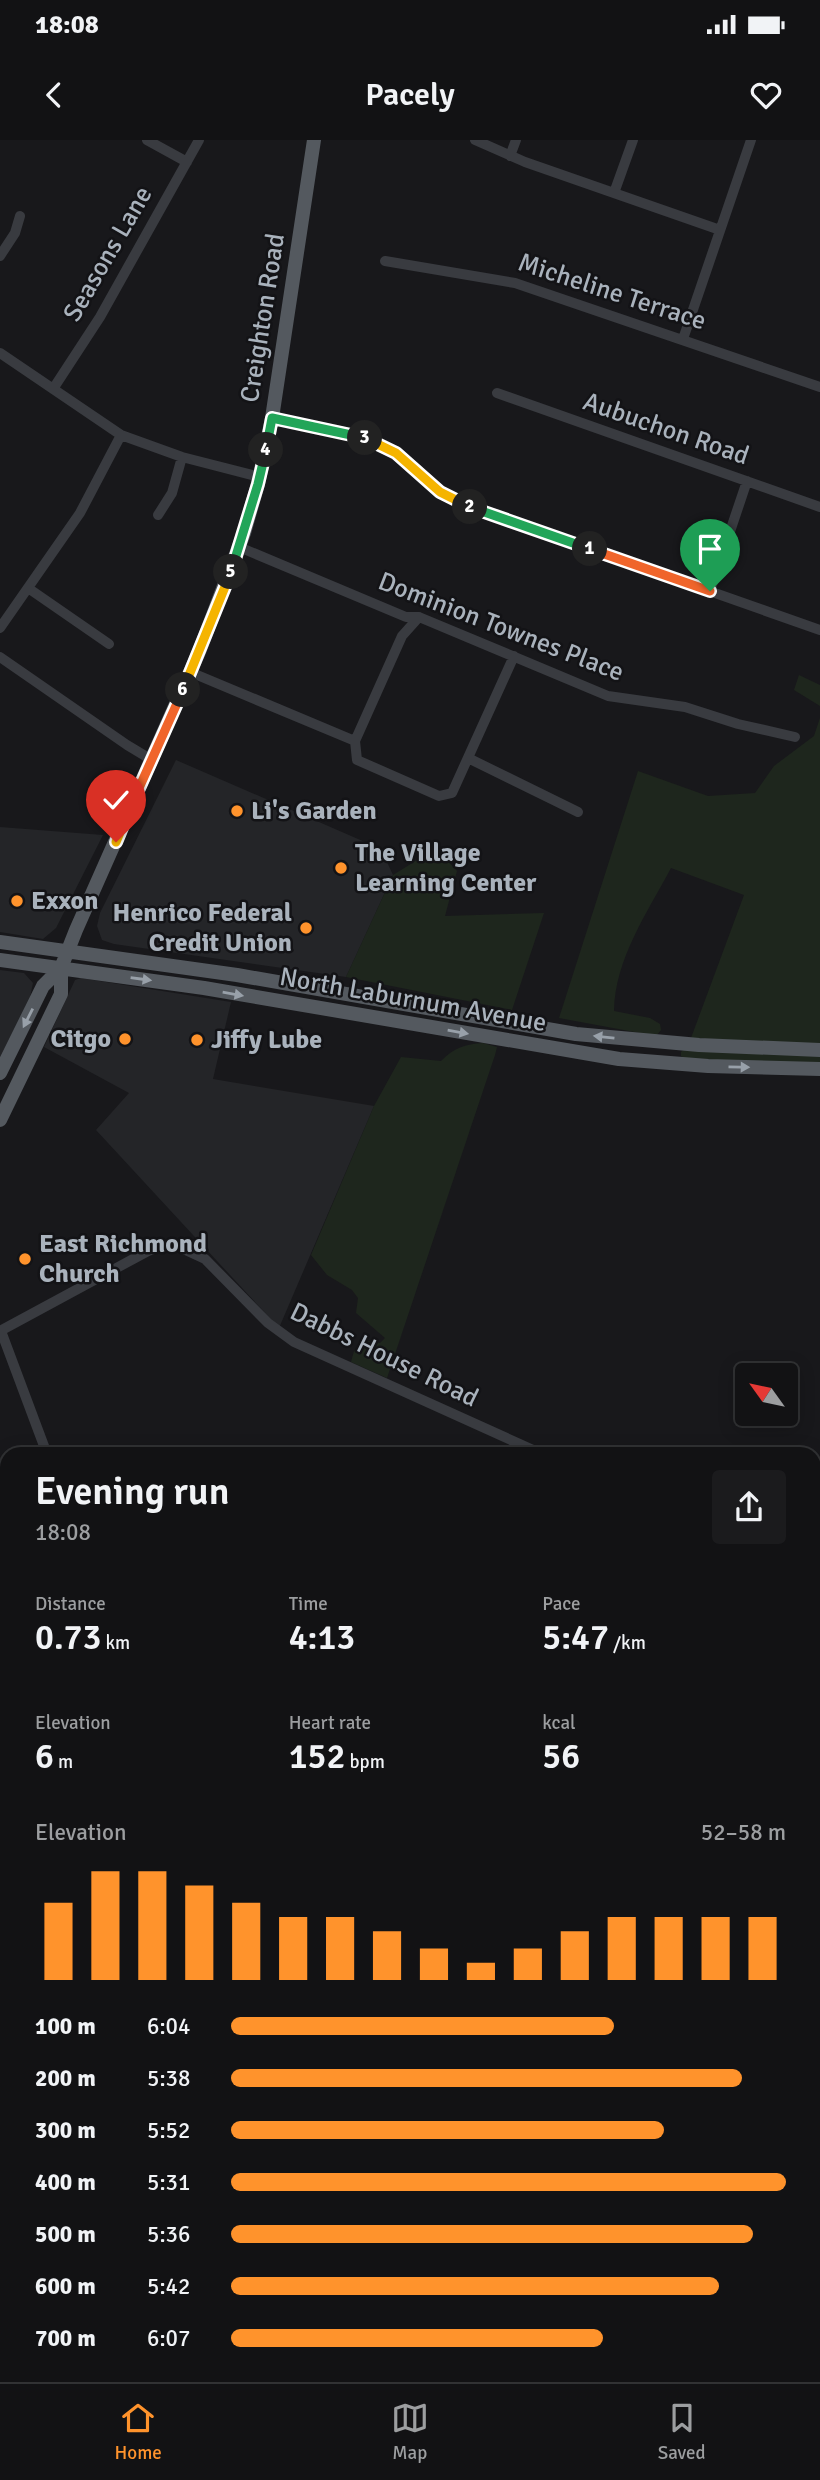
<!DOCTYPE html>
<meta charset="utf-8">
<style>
body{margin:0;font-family:Signika,sans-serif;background:#1b1b1d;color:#f1f3f6;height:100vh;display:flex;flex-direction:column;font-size:26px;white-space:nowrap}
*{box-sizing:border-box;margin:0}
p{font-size:23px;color:#9c9ea0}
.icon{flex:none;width:38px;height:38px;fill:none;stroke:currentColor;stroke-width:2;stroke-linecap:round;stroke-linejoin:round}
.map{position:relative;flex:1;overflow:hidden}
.sheet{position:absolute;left:0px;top:1307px;width:821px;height:936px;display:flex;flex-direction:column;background:#121214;border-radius:21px 21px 0 0;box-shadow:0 4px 18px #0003,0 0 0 2px #313234}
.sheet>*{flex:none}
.needle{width:46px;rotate:303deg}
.tools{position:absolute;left:735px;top:1223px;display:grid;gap:14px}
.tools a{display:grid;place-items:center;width:63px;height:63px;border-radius:7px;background:#121214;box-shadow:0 4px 18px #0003,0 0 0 2px #313234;font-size:35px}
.pin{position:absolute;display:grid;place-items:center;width:60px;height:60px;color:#fff;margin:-72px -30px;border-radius:50% 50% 50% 0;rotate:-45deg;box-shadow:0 0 7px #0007}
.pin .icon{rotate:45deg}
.km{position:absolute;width:35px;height:35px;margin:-18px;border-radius:50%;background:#222;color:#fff;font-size:19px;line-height:35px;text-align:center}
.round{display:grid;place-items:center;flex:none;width:74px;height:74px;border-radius:7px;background:#1b1b1d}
.headline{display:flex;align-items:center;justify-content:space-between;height:119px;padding:0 35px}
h1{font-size:38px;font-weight:600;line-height:52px}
.figures{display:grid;grid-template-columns:repeat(3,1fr);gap:10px;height:119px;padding:7px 35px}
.figures div{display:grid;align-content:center}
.figures b{font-size:35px;font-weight:600}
.figures small{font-size:19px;font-weight:400}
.figures p{font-size:19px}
.chart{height:196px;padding:14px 35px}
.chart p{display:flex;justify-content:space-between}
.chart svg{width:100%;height:126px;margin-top:7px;stroke:#ff932c;stroke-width:6}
ul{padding:0 35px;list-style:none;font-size:23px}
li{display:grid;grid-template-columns:112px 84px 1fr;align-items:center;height:52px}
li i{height:18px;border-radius:9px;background:#ff932c}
.status{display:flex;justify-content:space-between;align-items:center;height:49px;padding:0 35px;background:#121214;direction:ltr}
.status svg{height:19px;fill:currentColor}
header{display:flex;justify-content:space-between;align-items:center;height:91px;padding:0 35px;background:#121214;font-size:32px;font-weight:600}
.tabs{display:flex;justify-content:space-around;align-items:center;height:98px;border-top:2px solid #313234;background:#121214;font-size:19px;color:#9c9ea0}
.tabs a{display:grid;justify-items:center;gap:4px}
.tabs .on{color:#ff932c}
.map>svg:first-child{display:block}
.built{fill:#242528}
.green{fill:#1e261d}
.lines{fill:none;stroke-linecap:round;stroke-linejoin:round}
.minor{stroke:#393b40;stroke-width:10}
.major{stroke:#54595f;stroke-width:14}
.oneway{fill:#98a0a9}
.split-1-casing{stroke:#fff;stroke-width:14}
.split-2-casing{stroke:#fff;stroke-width:14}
.split-3-casing{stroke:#fff;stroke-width:14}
.split-4-casing{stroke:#fff;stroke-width:14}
.split-5-casing{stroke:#fff;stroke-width:14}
.split-6-casing{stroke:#fff;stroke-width:14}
.split-7-casing{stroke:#fff;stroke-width:14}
.split-8-casing{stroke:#fff;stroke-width:14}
.split-1{stroke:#f0652b;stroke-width:9}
.split-2{stroke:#22a559;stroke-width:9}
.split-3{stroke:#f5b400;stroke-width:9}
.split-4{stroke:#22a559;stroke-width:9}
.split-5{stroke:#22a559;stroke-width:9}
.split-6{stroke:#f5b400;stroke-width:9}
.split-7{stroke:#f0652b;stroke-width:9}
.split-8{stroke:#f5b400;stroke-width:9}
.poi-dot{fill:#ff932c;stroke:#131316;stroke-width:2.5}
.labels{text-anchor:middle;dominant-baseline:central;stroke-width:5;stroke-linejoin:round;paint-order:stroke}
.street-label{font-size:26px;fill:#a9b2bc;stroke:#131316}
.poi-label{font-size:26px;font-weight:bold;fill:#a9b2bc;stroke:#131316;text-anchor:start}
</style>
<div class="status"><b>18:08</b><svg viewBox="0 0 49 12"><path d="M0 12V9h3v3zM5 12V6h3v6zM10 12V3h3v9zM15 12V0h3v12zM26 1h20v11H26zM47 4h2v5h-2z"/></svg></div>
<header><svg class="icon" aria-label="back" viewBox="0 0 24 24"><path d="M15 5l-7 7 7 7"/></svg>Pacely<svg class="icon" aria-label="heart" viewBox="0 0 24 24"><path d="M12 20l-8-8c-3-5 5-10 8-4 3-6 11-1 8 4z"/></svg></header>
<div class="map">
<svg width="820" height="2242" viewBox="0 0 820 2242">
<rect width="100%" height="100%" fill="#18181b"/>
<path class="built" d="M176,620L381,709L393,735L346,837L114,804L102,800L97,786L100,773Z
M0,687L103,695L56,788L43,799L0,792Z
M0,830L24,833L33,843L30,857L0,920Z
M81,838L231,862L213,939L374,966L279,1188L96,990L129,953L44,907L75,840Z"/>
<path class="green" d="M799,535L820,545V566L794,550Z
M820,578V905L691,898L744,755L671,728C647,773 615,819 614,871L650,878L660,884L661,890L656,896L559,878L638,631L708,656L755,653L774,626L814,596Z
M443,716L457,731L445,776L544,773L512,870L346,837L393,735L422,717Z
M483,903L497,907L495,915L387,1238L351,1222L354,1211L367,1201L380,1203L385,1198L356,1173L358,1158L352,1150L327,1135L311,1115L374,966L401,917L441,921C454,908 465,904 483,903Z
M684,909L820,915V925L687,919L681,916V912Z
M814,2226H820V2242H690L688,2237L814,2236Z"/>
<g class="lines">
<path class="minor" d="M147,0L187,22
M475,0L525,22L720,90
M510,16L516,0
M614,53L633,0
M0,116L15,93L20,76
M385,121L515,143L820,247
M683,199L751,0
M0,213L121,295L182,317L260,337
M53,249L100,177L199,0
M497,253L820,367
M272,278C314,287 362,290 398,314C422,330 435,351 462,364L820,490
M158,375L172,353L182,317
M239,407L406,477H419L608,556L685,567L738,584L795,597
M28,448L109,504
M710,451L747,341
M0,488L80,373L121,295
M0,517L127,605L152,620
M190,532L355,601L357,620L439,656L452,653L514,516
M355,601L402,496L419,477
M468,618L578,672
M0,1191L148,1111L160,1107H179L205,1119L268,1183L294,1202L542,1314
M1,1191L47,1314
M814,1454L820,1458
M0,1544L7,1539
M0,1608L7,1614
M814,1707H820
M814,1868L820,1871
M0,1920L7,1916
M0,1937L7,1933
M0,1965V1989
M814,2026L820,2021
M0,2042L7,2044
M602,2236L604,2242
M517,2242L529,2236"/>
<path class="major" d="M0,802L237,835L576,894L699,905L820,910
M0,820L204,848L619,919L708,926L820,929
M0,933L43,846L61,828
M0,980L61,854V828L76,790L199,512L244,393L258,344L272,278L314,0
M0,1552L7,1577
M386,2236L388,2242"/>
</g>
<defs><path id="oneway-solid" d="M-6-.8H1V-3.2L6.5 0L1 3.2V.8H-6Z" transform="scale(1.75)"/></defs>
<g class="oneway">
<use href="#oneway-solid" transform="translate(141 839) rotate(8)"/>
<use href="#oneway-solid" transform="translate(233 854) rotate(10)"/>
<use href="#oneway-solid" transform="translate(28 878) rotate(117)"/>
<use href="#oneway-solid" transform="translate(458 892) rotate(10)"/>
<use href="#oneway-solid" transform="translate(604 897) rotate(-174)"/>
<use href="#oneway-solid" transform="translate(739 927) rotate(1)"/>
</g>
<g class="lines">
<defs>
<path id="split-1" d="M590,409L710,451"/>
<path id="split-2" d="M470,367L590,409"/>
<path id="split-3" d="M365,298L396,313L440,352L470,367"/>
<path id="split-4" d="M266,310L272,278L365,298"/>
<path id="split-5" d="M231,432L258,344L266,310"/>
<path id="split-6" d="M183,550L231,432"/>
<path id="split-7" d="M131,666L183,550"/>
<path id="split-8" d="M116,702L131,666"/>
</defs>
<use href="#split-1" class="split-1-casing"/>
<use href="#split-2" class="split-2-casing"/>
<use href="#split-3" class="split-3-casing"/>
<use href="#split-4" class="split-4-casing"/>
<use href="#split-5" class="split-5-casing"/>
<use href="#split-6" class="split-6-casing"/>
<use href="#split-7" class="split-7-casing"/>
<use href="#split-8" class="split-8-casing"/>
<use href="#split-1" class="split-1"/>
<use href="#split-2" class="split-2"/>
<use href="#split-3" class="split-3"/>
<use href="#split-4" class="split-4"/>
<use href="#split-5" class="split-5"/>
<use href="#split-6" class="split-6"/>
<use href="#split-7" class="split-7"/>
<use href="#split-8" class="split-8"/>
</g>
<g class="poi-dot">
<circle cx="237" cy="671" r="7"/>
<circle cx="341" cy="728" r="7"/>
<circle cx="17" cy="761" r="7"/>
<circle cx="306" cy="788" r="7"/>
<circle cx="125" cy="899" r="7"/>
<circle cx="197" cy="900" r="7"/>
<circle cx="25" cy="1119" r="7"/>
</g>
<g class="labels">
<g class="street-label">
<text transform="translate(108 114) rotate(-60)">Seasons Lane</text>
<text transform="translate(612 152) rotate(18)">Micheline Terrace</text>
<text transform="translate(263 178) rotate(-81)">Creighton Road</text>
<text transform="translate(666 289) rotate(19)">Aubuchon Road</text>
<text transform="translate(501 487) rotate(21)">Dominion Townes Place</text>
<text transform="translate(413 860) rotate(10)">North Laburnum Avenue</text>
<text transform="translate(384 1215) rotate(26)">Dabbs House Road</text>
</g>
<g class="poi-label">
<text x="251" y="671">Li's Garden</text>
<text x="355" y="713">The Village<tspan x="355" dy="30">Learning Center</tspan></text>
<text x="31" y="761">Exxon</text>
<text x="292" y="773" text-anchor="end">Henrico Federal<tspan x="292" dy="30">Credit Union</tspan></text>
<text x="111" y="899" text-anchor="end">Citgo</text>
<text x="211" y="900">Jiffy Lube</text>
<text x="39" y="1104">East Richmond<tspan x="39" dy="30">Church</tspan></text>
</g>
</g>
</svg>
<div class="tools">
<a><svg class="needle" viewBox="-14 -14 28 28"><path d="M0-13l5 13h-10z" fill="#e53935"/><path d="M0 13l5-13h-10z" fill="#9c9ea0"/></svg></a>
</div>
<div class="pin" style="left:710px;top:451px;background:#1e9e55"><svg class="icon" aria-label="arrive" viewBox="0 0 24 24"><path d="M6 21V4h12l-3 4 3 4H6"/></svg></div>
<div class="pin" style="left:116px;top:702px;background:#d93025"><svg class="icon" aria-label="check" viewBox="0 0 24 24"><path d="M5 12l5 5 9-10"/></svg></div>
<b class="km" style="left:590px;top:409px">1</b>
<b class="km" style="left:470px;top:367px">2</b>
<b class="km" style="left:365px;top:298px">3</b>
<b class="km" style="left:266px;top:310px">4</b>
<b class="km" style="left:231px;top:432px">5</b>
<b class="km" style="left:183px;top:550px">6</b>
<section class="sheet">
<div class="headline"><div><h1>Evening run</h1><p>18:08</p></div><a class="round"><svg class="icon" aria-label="share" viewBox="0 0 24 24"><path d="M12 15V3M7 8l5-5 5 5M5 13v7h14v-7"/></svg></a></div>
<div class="figures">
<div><p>Distance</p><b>0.73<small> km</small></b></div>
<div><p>Time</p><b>4:13</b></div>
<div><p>Pace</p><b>5:47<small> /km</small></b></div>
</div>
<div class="figures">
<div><p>Elevation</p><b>6<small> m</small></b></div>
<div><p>Heart rate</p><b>152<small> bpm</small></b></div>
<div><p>kcal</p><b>56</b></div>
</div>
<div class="chart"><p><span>Elevation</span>52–58 m</p>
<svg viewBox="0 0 160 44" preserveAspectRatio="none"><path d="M5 44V17M15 44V6M25 44V6M35 44V11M45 44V17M55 44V22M65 44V22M75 44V27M85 44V33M95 44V38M105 44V33M115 44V27M125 44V22M135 44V22M145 44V22M155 44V22"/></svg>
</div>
<ul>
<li><b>100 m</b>6:04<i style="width:69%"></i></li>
<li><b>200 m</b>5:38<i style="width:92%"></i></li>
<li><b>300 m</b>5:52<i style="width:78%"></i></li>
<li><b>400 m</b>5:31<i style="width:100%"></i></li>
<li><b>500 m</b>5:36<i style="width:94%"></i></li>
<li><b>600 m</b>5:42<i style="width:88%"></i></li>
<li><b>700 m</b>6:07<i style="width:67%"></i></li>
</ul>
</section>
</div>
<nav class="tabs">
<a class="on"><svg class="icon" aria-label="home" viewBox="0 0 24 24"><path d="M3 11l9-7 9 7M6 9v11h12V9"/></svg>Home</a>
<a><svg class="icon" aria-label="map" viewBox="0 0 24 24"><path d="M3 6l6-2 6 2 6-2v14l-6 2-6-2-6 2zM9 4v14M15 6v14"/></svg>Map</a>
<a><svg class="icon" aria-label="saved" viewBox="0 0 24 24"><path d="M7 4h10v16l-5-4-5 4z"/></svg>Saved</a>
</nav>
